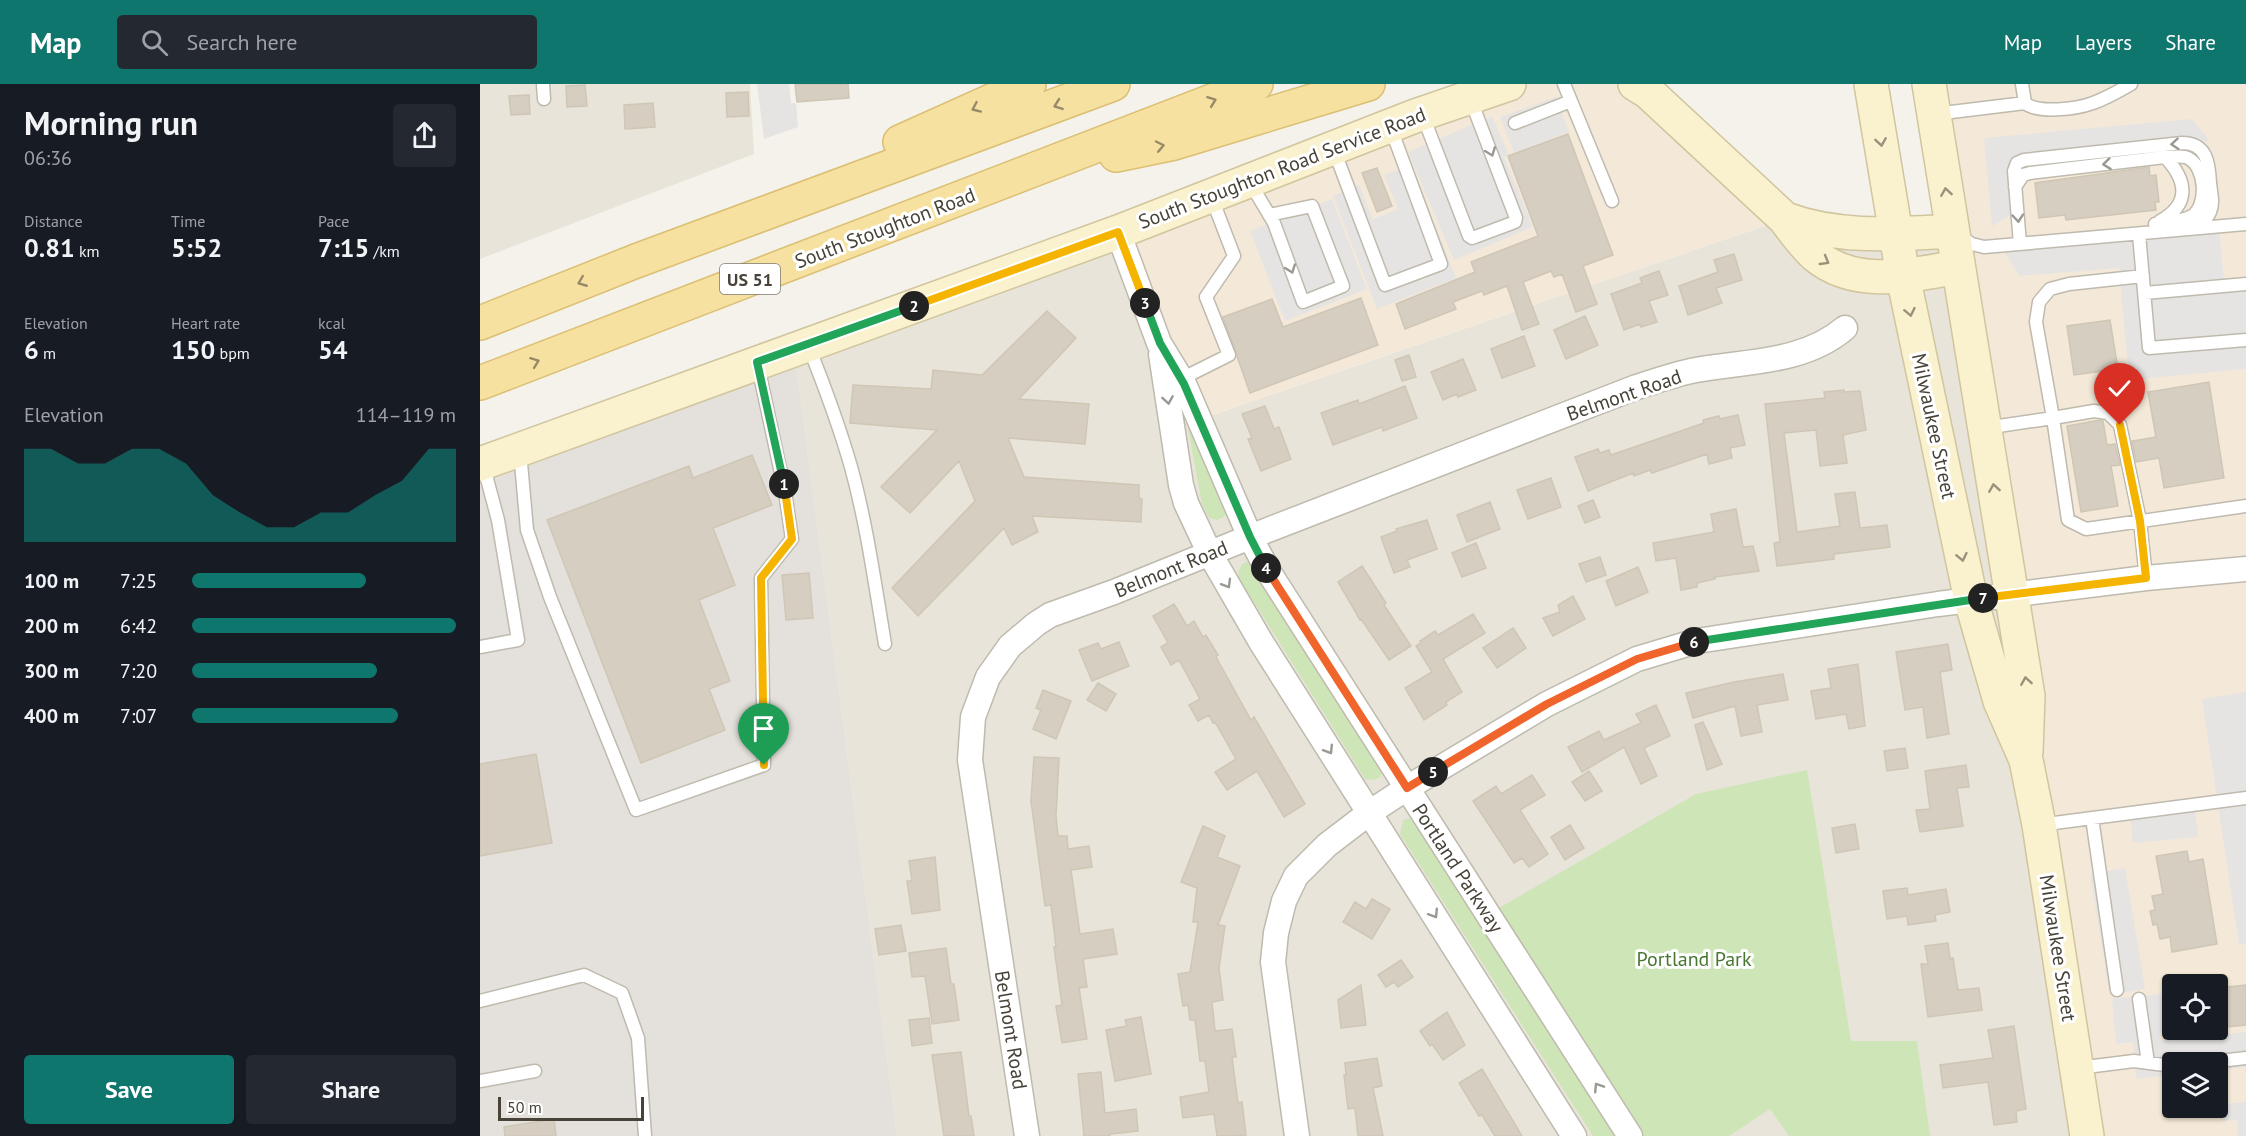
<!DOCTYPE html>
<meta charset="utf-8">
<style>
body{margin:0;font-family:"PT Sans",sans-serif;background:#242831;color:#f1f3f6;height:100vh;display:flex;flex-direction:column;font-size:22px;white-space:nowrap}
*{box-sizing:border-box;margin:0}
p{font-size:20px;color:#9ea1a6}
.icon{flex:none;width:33px;height:33px;fill:none;stroke:currentColor;stroke-width:2;stroke-linecap:round;stroke-linejoin:round}
.map{position:relative;flex:1;overflow:hidden}
.side{display:flex;flex-direction:column;background:#171b24;width:480px}
.side>*{flex:none}
.fabs{position:absolute;left:1682px;top:890px;display:grid;gap:12px}
.fabs a{display:grid;place-items:center;width:66px;height:66px;border-radius:6px;background:#171b24;box-shadow:0 2px 4px #0004;font-size:30px}
.scale{position:absolute;left:18px;bottom:15px;width:146px;box-sizing:border-box;padding-left:6px;border:3px solid #484339;border-top:0;font-size:16px;line-height:21px;white-space:nowrap;color:#484339;-webkit-text-stroke:4px #fff;paint-order:stroke}
.pin{position:absolute;display:grid;place-items:center;width:51px;height:51px;color:#fff;margin:-62px -26px;border-radius:50% 50% 50% 0;rotate:-45deg;box-shadow:0 0 6px #0007}
.pin .icon{rotate:45deg}
.km{position:absolute;width:30px;height:30px;margin:-15px;border-radius:50%;background:#222;color:#fff;font-size:16px;line-height:30px;text-align:center}
.round{display:grid;place-items:center;flex:none;width:63px;height:63px;border-radius:6px;background:#242831}
.summary{display:flex;align-items:center;justify-content:space-between;height:102px;padding:0 24px}
h1{font-size:33px;font-weight:600;line-height:45px}
.stats{display:grid;grid-template-columns:repeat(3,1fr);gap:9px;height:102px;padding:6px 24px}
.stats div{display:grid;align-content:center}
.stats b{font-size:26px;font-weight:600}
.stats small{font-size:16px;font-weight:400}
.stats p{font-size:16px}
.chart{height:168px;padding:12px 24px}
.chart p{display:flex;justify-content:space-between}
.chart svg{width:100%;height:108px;margin-top:6px;fill:#0f766e;opacity:.7}
.primary-button{display:flex;gap:12px;margin-top:auto;padding:12px 24px}
.primary-button a{flex:1;height:69px;border-radius:6px;background:#0f766e;color:#fff;font-size:24px;font-weight:600;line-height:69px;text-align:center}
.primary-button a+a{background:#242831;color:#f1f3f6}
ul{padding:0 24px;list-style:none;font-size:20px}
li{display:grid;grid-template-columns:96px 72px 1fr;align-items:center;height:45px}
li i{height:15px;border-radius:8px;background:#0f766e}
header{display:flex;align-items:center;gap:36px;box-sizing:border-box;height:84px;padding:0 30px;background:#0f766e;color:#fff}
header strong{font-size:28px}
nav{display:flex;gap:33px;margin-inline-start:auto;font-size:21px}
.search{width:420px;height:54px;background:#242831;display:flex;align-items:center;gap:15px;box-sizing:border-box;padding:0 21px;border-radius:6px;color:#9ea1a6;font-size:22px}
main{display:flex;flex:1;min-height:0}
.map>svg:first-child{display:block}
.residential{fill:#e8e4d9}
.commercial{fill:#f4e9d8;fill-rule:evenodd}
.industrial{fill:#e4e1dc}
.green{fill:#cee5b7}
.parking{fill:#e6e4e2}
.building{fill:#d5cec1;stroke:#cfc6b5;stroke-width:1.5}
.lines{fill:none;stroke-linecap:round;stroke-linejoin:round}
.lane-casing{stroke:#bfbaae;stroke-width:15}
.street-casing{stroke:#bfbaae;stroke-width:27}
.secondary-casing{stroke:#d0c59e;stroke-width:36}
.primary-casing{stroke:#dbbf72;stroke-width:36}
.lane{stroke:#fff;stroke-width:12}
.street{stroke:#fff;stroke-width:24}
.secondary{stroke:#faf1ce;stroke-width:33}
.primary{stroke:#f6e1a1;stroke-width:33}
.oneway{stroke:#968a68}
.oneway2{stroke:#98917c}
.oneway3{stroke:#9a9892}
.split-1-casing{stroke:#fff;stroke-width:12}
.split-2-casing{stroke:#fff;stroke-width:12}
.split-3-casing{stroke:#fff;stroke-width:12}
.split-4-casing{stroke:#fff;stroke-width:12}
.split-5-casing{stroke:#fff;stroke-width:12}
.split-6-casing{stroke:#fff;stroke-width:12}
.split-7-casing{stroke:#fff;stroke-width:12}
.split-8-casing{stroke:#fff;stroke-width:12}
.split-1{stroke:#f5b400;stroke-width:8}
.split-2{stroke:#22a559;stroke-width:8}
.split-3{stroke:#f5b400;stroke-width:8}
.split-4{stroke:#22a559;stroke-width:8}
.split-5{stroke:#f0652b;stroke-width:8}
.split-6{stroke:#f0652b;stroke-width:8}
.split-7{stroke:#22a559;stroke-width:8}
.split-8{stroke:#f5b400;stroke-width:8}
.labels{text-anchor:middle;dominant-baseline:central;stroke-width:6;stroke-linejoin:round;paint-order:stroke}
.shield{fill:#fff;stroke:#7f7b74;stroke-width:1.5}
.shield-label{font-size:18px;font-weight:bold;fill:#484339}
.street-label{font-size:20px;fill:#484339;stroke:#fff}
.park-label{font-size:20px;fill:#487630;stroke:#fff}
</style>
<header>
<strong>Map</strong>
<div class="search"><svg class="icon" aria-label="search" viewBox="0 0 24 24"><circle cx="10" cy="10" r="6"/><path d="M15 15l6 6"/></svg>Search here</div>
<nav><a>Map</a><a>Layers</a><a>Share</a></nav>
</header>
<main>
<section class="side">
<div class="summary"><div><h1>Morning run</h1><p>06:36</p></div><a class="round"><svg class="icon" aria-label="share" viewBox="0 0 24 24"><path d="M12 15V3M7 8l5-5 5 5M5 13v7h14v-7"/></svg></a></div>
<div class="stats">
<div><p>Distance</p><b>0.81<small> km</small></b></div>
<div><p>Time</p><b>5:52</b></div>
<div><p>Pace</p><b>7:15<small> /km</small></b></div>
</div>
<div class="stats">
<div><p>Elevation</p><b>6<small> m</small></b></div>
<div><p>Heart rate</p><b>150<small> bpm</small></b></div>
<div><p>kcal</p><b>54</b></div>
</div>
<div class="chart"><p><span>Elevation</span>114–119 m</p>
<svg viewBox="0 0 160 44" preserveAspectRatio="none"><path d="M0 44V6L10 6L20 12L30 12L40 6L50 6L60 12L70 25L80 32L90 38L100 38L110 32L120 32L130 25L140 19L150 6L160 6V44z"/></svg>
</div>
<ul>
<li><b>100 m</b>7:25<i style="width:66%"></i></li>
<li><b>200 m</b>6:42<i style="width:100%"></i></li>
<li><b>300 m</b>7:20<i style="width:70%"></i></li>
<li><b>400 m</b>7:07<i style="width:78%"></i></li>
</ul>
<div class="primary-button"><a>Save</a><a>Share</a></div>
</section>
<div class="map">
<svg width="1766" height="1052" viewBox="0 0 1766 1052">
<rect width="100%" height="100%" fill="#f4f2eb"/>
<path class="residential" d="M0,0H270L274,70L0,175Z
M1305,135L1472,147L1607,1052H417L314,264L638,148L709,339Z"/>
<path class="commercial" d="M1029,0H1155L1305,135L708,339L638,148Z
M1449,0H1766V1052H1607ZM1692,900H1737V945H1692ZM1692,978H1737V1023H1692Z"/>
<path class="industrial" d="M314,264L417,1052H0V380Z"/>
<path class="green" d="M703,317L748,423L745,432L737,436L729,434L722,420Z
M769,477L776,480L903,686L900,693L894,696L885,695L759,494L758,488L762,480Z
M1327,686L1371,957H1437L1450,1052H1309L1290,1025L1249,1052H1158L1014,827L1216,710Z
M930,734L938,738L1139,1052H1113L920,750L923,736Z"/>
<path class="parking" d="M277,0H309L311,19H316L318,43L284,55Z
M1076,13L1089,48L1034,69L1020,33Z
M1012,32L1029,71L1024,73L1053,143L974,176L928,68Z
M1712,35L1730,57L1534,76L1538,127L1512,142L1504,54Z
M932,81L976,194L897,225L853,112L879,101L893,135L918,125L904,91Z
M852,115L887,205L805,237L770,147Z
M1739,144L1744,197L1766,195V285L1649,296L1639,184L1540,192L1521,164Z
M1766,608V860L1759,861L1722,615Z
M1714,716L1718,753L1653,759L1649,722Z
M1645,784L1665,905L1630,911L1610,790Z
M1688,909L1693,947L1679,949L1680,957L1766,948V983L1737,987V978H1692V991L1656,995L1653,958L1636,960L1632,915Z
M1766,1018V1052H1758L1757,1036L1744,1037L1742,1020Z"/>
<path class="building" d="M315,0H368L369,14L317,18Z
M105,1L107,22L87,23L86,2Z
M268,8L269,32L247,33L246,9Z
M49,11L50,30L31,31L29,12Z
M173,19L175,43L145,45L144,21Z
M1088,50L1133,171L1103,182L1117,220L1096,228L1082,190L1074,193L1071,187L1043,198L1059,240L1042,246L1027,202L1004,211L1002,207L973,218L976,225L925,245L916,220L995,188L991,178L1058,152L1028,72Z
M1669,83L1670,92L1676,91L1679,118H1675L1676,126L1586,136L1585,131L1559,134L1555,99Z
M897,84L912,122L897,128L882,89Z
M1254,170L1262,196L1236,204L1242,219L1208,231L1199,202L1238,188L1234,176Z
M1179,187L1188,211L1169,217L1177,238L1161,243L1160,240L1144,246L1131,210L1162,199L1160,194Z
M881,214L898,261L770,309L743,233L792,215L803,243Z
M567,227L596,254L539,315L609,320L605,360L528,354L544,393L659,401V414L662,415L661,438L552,432L558,448L532,461L524,444L438,532L412,504L495,417L479,377L430,429L401,403L457,346L370,339L373,301L451,305L453,286L502,291Z
M1105,232L1118,261L1086,275L1074,246Z
M1630,236L1638,285L1594,291L1587,242Z
M1044,252L1055,282L1022,294L1011,265Z
M929,271L936,293L922,297L915,276Z
M983,275L996,306L978,313L977,310L963,316L951,288Z
M1729,298L1744,394L1684,404L1679,374L1656,378L1652,357L1676,353L1668,308Z
M925,302L937,334L903,347L902,343L853,361L841,329L878,316L879,320Z
M1364,306V308L1380,307L1386,346L1363,351L1367,379L1340,382L1336,346L1304,349L1317,448L1360,442L1355,410L1375,408L1380,444L1407,441L1410,463L1354,470V475L1297,482L1294,459L1300,458L1285,320L1345,314L1344,308Z
M785,322L794,345L799,343L811,375L781,387L768,355L772,354L762,330Z
M1258,331L1265,361L1250,364L1252,374L1229,380L1227,370L1172,389L1170,386L1154,392L1153,389L1108,407L1095,373L1118,365L1120,369L1129,366L1131,371L1224,339L1223,336L1239,332L1240,335Z
M1620,336L1623,337L1627,361L1635,360L1640,381L1631,382L1638,422L1601,428L1587,342Z
M272,371L292,421L233,444L255,501L219,516L250,597L229,605L245,646L161,679L67,436L209,382L213,394Z
M1071,394L1081,423L1048,435L1037,406Z
M1113,416L1120,433L1105,439L1098,422Z
M1010,418L1020,445L987,458L977,431Z
M1256,425L1263,463L1273,462L1279,487L1235,493V495L1217,499V503L1201,506L1196,474L1176,477L1173,459L1234,448L1231,430Z
M947,436L957,465L927,476L930,483L914,489L901,453L917,447L916,445Z
M996,459L1006,484L982,493L972,469Z
M1120,473L1126,491L1106,498L1099,480Z
M882,482L906,519L904,521L931,562L909,576L881,535L880,536L858,498Z
M1158,483L1168,508L1136,522L1126,497Z
M329,489L333,534L306,536L302,491Z
M1093,512L1105,535L1073,552L1063,534L1080,528L1078,521Z
M694,520L707,542L714,537L723,553L726,551L738,571L736,573L771,636L774,633L825,720L804,733L777,687L747,706L735,688L756,675L735,638L733,639L729,631L718,637L709,621L720,615L699,576L691,581L681,563L688,559L673,532Z
M993,530L1005,549L963,575L982,608L966,618L967,621L944,636L925,604L952,588L936,562L941,559L940,557L955,547L958,551Z
M1033,544L1046,564L1017,584L1003,564Z
M639,558L649,582L612,597L599,566L618,559L621,565Z
M1468,560L1472,586L1460,588L1469,650L1447,654L1443,623L1425,626L1416,568Z
M1378,580L1385,642L1369,645L1366,630L1336,635L1331,607L1351,604L1348,585Z
M1303,590L1308,616L1277,621L1282,648L1261,652L1255,622L1213,634L1206,609L1254,598Z
M618,599L636,610L626,627L607,616Z
M563,606L591,617L576,655L553,645L561,626L556,624Z
M1176,621L1190,652L1164,664L1177,692L1161,700L1144,663L1102,688L1088,663L1119,647L1124,656L1161,639L1156,630Z
M1223,638L1242,680L1227,686L1215,641Z
M1425,664L1428,684L1407,687L1404,667Z
M56,670L72,759L0,772V680Z
M554,673L579,674L576,732L578,752H587L588,765L609,762L612,783L591,786L600,850L633,845L637,870L603,875L607,903L599,904L607,955L582,959L576,922L582,921L574,863H576L571,821L565,822L551,717Z
M1486,681L1489,703L1477,704L1483,742L1440,748L1436,726L1450,725L1445,687Z
M1109,687L1122,707L1105,717L1092,698Z
M1052,691L1065,711L1040,726L1068,770L1049,783L1042,774L1034,779L993,717L1016,702L1021,710Z
M1375,740L1379,765L1356,769L1352,744Z
M1090,741L1104,764L1085,776L1071,753Z
M723,742L745,752L737,773L760,782L738,841L745,842L739,884L743,916L732,918L735,947L752,945L756,973H752L758,1019L762,1018L766,1051L757,1052H737L734,1030L703,1034L700,1013L729,1008L725,977H720L715,936H710L708,921L703,922L698,890L710,888L718,838H713L717,804L701,798Z
M1707,767L1709,778L1723,775L1737,860L1692,868L1690,853L1680,855L1677,840L1673,841L1670,827L1675,826L1672,812L1683,810L1676,772Z
M455,773L460,826L432,830L427,797H432L429,777Z
M1427,804L1428,811L1466,805L1470,828L1455,831L1456,837L1428,841L1427,832L1407,835L1403,807Z
M892,815L910,825L892,855L863,838L875,818L886,825Z
M421,841L426,867L399,871L395,845Z
M1468,859L1470,875L1473,874L1478,906L1499,904L1502,926L1448,933L1441,880H1448L1445,862Z
M466,864L471,900H474L479,936L452,940L445,892L432,893L429,869Z
M921,876L933,893L918,903L914,898L906,903L898,891Z
M881,901L886,941L861,944L858,916Z
M1766,901V941L1737,944V904Z
M967,928L985,961L963,976L952,960L950,962L940,947Z
M661,933L671,990L635,997L626,946L647,942L645,936Z
M449,934L452,959L432,962L429,936Z
M1534,942L1546,1025L1536,1027L1537,1038L1514,1041L1508,998L1463,1004L1460,981L1513,974L1508,946Z
M481,968L489,1032H491L494,1052H464L452,971Z
M897,974L902,1002L893,1004L903,1052H878L875,1024L868,1025L864,991H866L865,979Z
M1002,985L1042,1052H1015L1002,1031L999,1032L979,999Z
M621,988L625,1029L656,1025L658,1047L630,1050V1052H604L598,990Z
M74,1035L76,1052H25L24,1043Z"/>
<g class="lines">
<defs>
<path id="lane" d="M63,0L64,15
M1084,0L1132,117
M1542,0L1545,19
M1455,30L1545,19C1558,30 1597,25 1613,19C1627,14 1639,7 1651,0
M943,32L989,152L992,154L995,153L1035,138L1036,134L990,14
M1035,39L1091,17
M854,66L905,201L961,180L910,42
M769,97L794,139L823,218L863,202L832,122L789,131
M1535,103L1543,91L1550,89L1685,73C1693,73 1702,71 1708,74C1726,83 1728,121 1712,132C1702,138 1687,138 1675,140
M1680,137C1711,120 1707,96 1685,73
M1659,150L1669,264L1766,256
M1478,151L1492,160L1504,163L1766,140
M1540,160L1534,87L1537,79L1544,76L1702,59C1727,59 1729,79 1730,99C1731,109 1734,119 1730,128C1726,137 1718,142 1709,145
M1663,192L1589,200L1570,205L1559,218L1556,238L1573,334L1614,327L1628,329L1640,341L1660,437L1666,494
M1665,209L1766,200
M328,261C344,301 359,341 371,383C387,441 395,501 405,560
M701,295L749,271L726,213L754,172L731,112
M1505,344L1573,334L1588,436L1606,445L1766,422
M40,368L47,446L70,513L156,726L284,681L281,494L312,455L305,408L278,282
M0,563L38,556L18,436L3,380
M1612,734L1637,906
M1559,741L1766,714
M1659,915L1668,979
M0,917L104,891L142,909L158,954L165,1052
M1731,978L1766,974
M1598,984L1654,977L1692,982
M0,997L55,987"/>
<path id="street" d="M638,148L679,259L704,300L770,453L790,490L1150,1052
M681,270L701,401L706,419L730,470L781,558L1094,1052
M547,1052L490,676L493,633L508,593L530,562L556,540L570,531L634,508L770,453L1154,304C1175,297 1195,290 1216,286C1267,277 1324,279 1365,244
M817,1052L793,878L796,849L804,817L816,792L847,761L889,729L927,704L1067,620L1157,575L1217,557L1458,520L1666,494L1766,485"/>
<path id="secondary" d="M1155,0L1168,8L1305,135C1314,147 1323,160 1335,171C1375,205 1432,191 1478,183
M1391,0L1423,192L1491,516L1520,617L1546,676L1559,741L1607,1052
M1449,0L1548,612L1546,668
M1305,135C1359,155 1415,150 1472,147
M0,380L638,148L935,32L1029,0"/>
<path id="primary" d="M420,58L549,0
M636,71L694,59L888,0
M0,239L156,177L633,0
M0,299L776,0"/>
</defs>
<use href="#lane" class="lane-casing"/>
<use href="#street" class="street-casing"/>
<use href="#secondary" class="secondary-casing"/>
<use href="#primary" class="primary-casing"/>
<use href="#lane" class="lane"/>
<use href="#street" class="street"/>
<use href="#secondary" class="secondary"/>
<use href="#primary" class="primary"/>
</g>
<defs><path id="oneway-chevron" d="M-2-3.5L2.5 0L-2 3.5" fill="none" stroke-width="1.6" stroke-linecap="round" stroke-linejoin="round" transform="scale(1.5)"/></defs>
<g class="oneway">
<use href="#oneway-chevron" transform="translate(732 17) rotate(-21)"/>
<use href="#oneway-chevron" transform="translate(578 21) rotate(160)"/>
<use href="#oneway-chevron" transform="translate(496 24) rotate(156)"/>
<use href="#oneway-chevron" transform="translate(680 62) rotate(-12)"/>
<use href="#oneway-chevron" transform="translate(102 198) rotate(158)"/>
<use href="#oneway-chevron" transform="translate(55 278) rotate(-21)"/>
</g>
<g class="oneway2">
<use href="#oneway-chevron" transform="translate(1401 58) rotate(81)"/>
<use href="#oneway-chevron" transform="translate(1466 108) rotate(-99)"/>
<use href="#oneway-chevron" transform="translate(1345 177) rotate(30)"/>
<use href="#oneway-chevron" transform="translate(1430 228) rotate(78)"/>
<use href="#oneway-chevron" transform="translate(1514 404) rotate(-99)"/>
<use href="#oneway-chevron" transform="translate(1482 473) rotate(78)"/>
<use href="#oneway-chevron" transform="translate(1546 597) rotate(-99)"/>
</g>
<g class="oneway3">
<use href="#oneway-chevron" transform="translate(1695 60) rotate(175)"/>
<use href="#oneway-chevron" transform="translate(1011 68) rotate(69)"/>
<use href="#oneway-chevron" transform="translate(1627 80) rotate(173)"/>
<use href="#oneway-chevron" transform="translate(1538 134) rotate(85)"/>
<use href="#oneway-chevron" transform="translate(811 185) rotate(70)"/>
<use href="#oneway-chevron" transform="translate(688 316) rotate(81)"/>
<use href="#oneway-chevron" transform="translate(747 500) rotate(59)"/>
<use href="#oneway-chevron" transform="translate(849 666) rotate(58)"/>
<use href="#oneway-chevron" transform="translate(954 830) rotate(58)"/>
<use href="#oneway-chevron" transform="translate(1118 1003) rotate(-123)"/>
</g>
<g class="lines">
<defs>
<path id="split-1" d="M284,681L281,494L312,455L304,400"/>
<path id="split-2" d="M304,400L277,278L434,222"/>
<path id="split-3" d="M434,222L638,148L665,219"/>
<path id="split-4" d="M665,219L680,259L704,300L770,453L786,484"/>
<path id="split-5" d="M786,484L927,704L953,688"/>
<path id="split-6" d="M953,688L1067,620L1157,575L1214,558"/>
<path id="split-7" d="M1214,558L1503,514"/>
<path id="split-8" d="M1503,514L1666,494L1660,437L1640,341"/>
</defs>
<use href="#split-1" class="split-1-casing"/>
<use href="#split-2" class="split-2-casing"/>
<use href="#split-3" class="split-3-casing"/>
<use href="#split-4" class="split-4-casing"/>
<use href="#split-5" class="split-5-casing"/>
<use href="#split-6" class="split-6-casing"/>
<use href="#split-7" class="split-7-casing"/>
<use href="#split-8" class="split-8-casing"/>
<use href="#split-1" class="split-1"/>
<use href="#split-2" class="split-2"/>
<use href="#split-3" class="split-3"/>
<use href="#split-4" class="split-4"/>
<use href="#split-5" class="split-5"/>
<use href="#split-6" class="split-6"/>
<use href="#split-7" class="split-7"/>
<use href="#split-8" class="split-8"/>
</g>
<g class="labels">
<rect class="shield" x="240" y="180" width="60" height="30" rx="4.5"/>
<g class="shield-label">
<text x="270" y="195">US 51</text>
</g>
<g class="street-label">
<text transform="translate(802 84) rotate(-21)">South Stoughton Road Service Road</text>
<text transform="translate(405 144) rotate(-21)">South Stoughton Road</text>
<text transform="translate(1144 311) rotate(-19)">Belmont Road</text>
<text transform="translate(1454 342) rotate(78)">Milwaukee Street</text>
<text transform="translate(691 485) rotate(-22)">Belmont Road</text>
<text transform="translate(978 784) rotate(57)">Portland Parkway</text>
<text transform="translate(1578 864) rotate(81)">Milwaukee Street</text>
<text transform="translate(531 946) rotate(81)">Belmont Road</text>
</g>
<g class="park-label">
<text x="1214" y="875">Portland Park</text>
</g>
</g>
</svg>
<div class="fabs">
<a><svg class="icon" aria-label="locate" viewBox="0 0 24 24"><circle cx="12" cy="12" r="6"/><path d="M12 2v4M12 18v4M2 12h4M18 12h4"/></svg></a>
<a><svg class="icon" aria-label="layers" viewBox="0 0 24 24"><path d="M12 4l9 5-9 5-9-5zM3 14l9 5 9-5"/></svg></a>
</div>
<div class="scale">50 m</div>
<div class="pin" style="left:284px;top:681px;background:#1e9e55"><svg class="icon" aria-label="arrive" viewBox="0 0 24 24"><path d="M6 21V4h12l-3 4 3 4H6"/></svg></div>
<div class="pin" style="left:1640px;top:341px;background:#d93025"><svg class="icon" aria-label="check" viewBox="0 0 24 24"><path d="M5 12l5 5 9-10"/></svg></div>
<b class="km" style="left:304px;top:400px">1</b>
<b class="km" style="left:434px;top:222px">2</b>
<b class="km" style="left:665px;top:219px">3</b>
<b class="km" style="left:786px;top:484px">4</b>
<b class="km" style="left:953px;top:688px">5</b>
<b class="km" style="left:1214px;top:558px">6</b>
<b class="km" style="left:1503px;top:514px">7</b>
</div>
</main>
